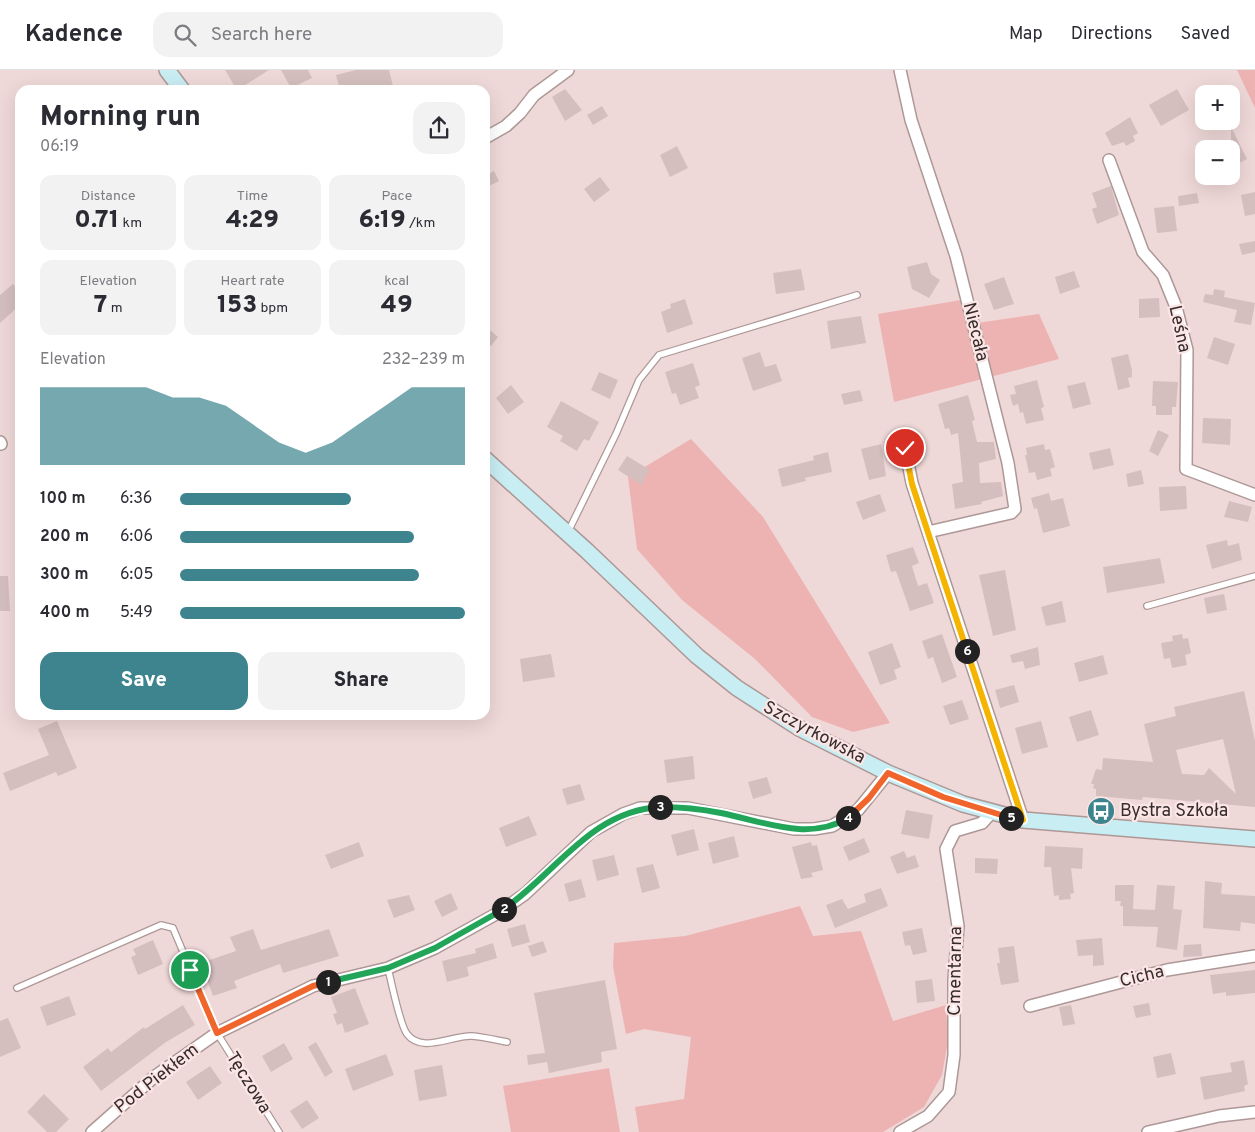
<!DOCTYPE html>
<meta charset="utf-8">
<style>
body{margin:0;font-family:Overpass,sans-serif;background:#f2f2f3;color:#2b2b33;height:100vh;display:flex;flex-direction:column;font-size:19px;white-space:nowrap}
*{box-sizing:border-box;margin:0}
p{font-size:16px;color:#7c7c81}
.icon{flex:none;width:28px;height:28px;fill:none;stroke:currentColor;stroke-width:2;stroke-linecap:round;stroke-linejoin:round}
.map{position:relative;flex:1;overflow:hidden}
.details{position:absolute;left:15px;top:15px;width:475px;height:635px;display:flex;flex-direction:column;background:#fff;border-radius:15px;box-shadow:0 5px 20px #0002}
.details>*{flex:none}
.fabs{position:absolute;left:1195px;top:15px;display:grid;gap:10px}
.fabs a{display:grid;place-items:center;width:45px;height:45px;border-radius:10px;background:#fff;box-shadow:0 5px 20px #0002;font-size:25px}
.pin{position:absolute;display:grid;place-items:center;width:42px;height:42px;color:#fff;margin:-21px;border:2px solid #fff;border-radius:50%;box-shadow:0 1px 5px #0007}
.km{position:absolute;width:25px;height:25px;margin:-12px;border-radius:50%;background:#222;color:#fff;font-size:14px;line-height:25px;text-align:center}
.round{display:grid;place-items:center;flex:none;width:52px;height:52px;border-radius:15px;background:#f2f2f3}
.overview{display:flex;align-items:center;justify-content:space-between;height:85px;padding:0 25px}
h1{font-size:28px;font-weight:800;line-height:38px}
.metrics{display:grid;grid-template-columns:repeat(3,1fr);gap:8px;height:85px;padding:5px 25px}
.metrics div{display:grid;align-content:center;border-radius:12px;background:#f2f2f3;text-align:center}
.metrics b{font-size:25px;font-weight:800}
.metrics small{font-size:14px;font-weight:400}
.metrics p{font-size:14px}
.chart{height:140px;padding:10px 25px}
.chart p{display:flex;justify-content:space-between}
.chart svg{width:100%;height:90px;margin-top:5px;fill:#3d848e;opacity:.7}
.primary-button{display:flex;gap:10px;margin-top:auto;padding:10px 25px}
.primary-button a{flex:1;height:58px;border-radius:15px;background:#3d848e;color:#fff;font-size:20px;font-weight:800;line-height:58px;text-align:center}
.primary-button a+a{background:#f2f2f3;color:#2b2b33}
ul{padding:0 25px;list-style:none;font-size:16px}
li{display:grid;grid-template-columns:80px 60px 1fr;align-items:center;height:38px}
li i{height:12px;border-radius:6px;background:#3d848e}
header{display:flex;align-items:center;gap:30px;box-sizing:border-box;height:70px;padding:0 25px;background:#fff;border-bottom:1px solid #e1e1e2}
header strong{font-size:24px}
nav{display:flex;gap:28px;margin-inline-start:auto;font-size:18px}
.search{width:350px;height:45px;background:#f2f2f3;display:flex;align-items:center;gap:12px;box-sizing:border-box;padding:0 18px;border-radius:15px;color:#7c7c81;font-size:19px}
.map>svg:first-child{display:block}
.green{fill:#edb3b2}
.building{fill:#d4bfbe;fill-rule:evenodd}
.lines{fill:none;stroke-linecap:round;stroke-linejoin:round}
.service-casing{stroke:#ad9897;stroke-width:8}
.minor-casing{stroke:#ad9897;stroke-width:14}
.secondary-casing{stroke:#ad9897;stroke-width:18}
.service{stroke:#fff;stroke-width:5.5}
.minor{stroke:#fff;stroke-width:11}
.secondary{stroke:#c8edf2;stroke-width:15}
.split-1-casing{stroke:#fff;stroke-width:10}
.split-2-casing{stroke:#fff;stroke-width:10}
.split-3-casing{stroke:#fff;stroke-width:10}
.split-4-casing{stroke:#fff;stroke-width:10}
.split-5-casing{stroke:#fff;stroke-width:10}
.split-6-casing{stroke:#fff;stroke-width:10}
.split-7-casing{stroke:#fff;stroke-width:10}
.split-1{stroke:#f0652b;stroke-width:6}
.split-2{stroke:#22a559;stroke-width:6}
.split-3{stroke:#22a559;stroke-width:6}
.split-4{stroke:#22a559;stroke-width:6}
.split-5{stroke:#f0652b;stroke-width:6}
.split-6{stroke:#f5b400;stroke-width:6}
.split-7{stroke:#f5b400;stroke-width:6}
.labels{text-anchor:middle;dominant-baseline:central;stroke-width:4.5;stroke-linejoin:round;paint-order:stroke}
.street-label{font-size:18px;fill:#352c2c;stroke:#fce6e5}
.poi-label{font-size:18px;fill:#352c2c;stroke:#fce6e5;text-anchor:start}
</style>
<header>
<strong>Kadence</strong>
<div class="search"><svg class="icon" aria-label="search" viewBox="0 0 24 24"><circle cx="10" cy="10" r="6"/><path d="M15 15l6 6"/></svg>Search here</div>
<nav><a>Map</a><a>Directions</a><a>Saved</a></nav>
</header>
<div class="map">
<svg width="1255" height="1062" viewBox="0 0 1255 1062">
<rect width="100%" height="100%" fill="#efd9d8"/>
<path class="green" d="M1237,0H1255V38Z
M961,230L977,253L1039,244L1059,289L894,332L878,244Z
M691,369L763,447L890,653L853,662L812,647L755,589L682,530L637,479L628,407Z
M800,836L813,866L861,861L893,951L946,935L948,971L942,1005L924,1037L883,1062H639L635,1037L684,1029L691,967L644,959L626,964L613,897L614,873L685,866Z
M609,998L620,1062H511L503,1016Z"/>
<path class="building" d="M225,0H269L237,20Z
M281,0H308L312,8L291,18Z
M356,0H389L393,16L377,20H340L336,5Z
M565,19L582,40L565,51L552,27Z
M1177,19L1189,40L1161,56L1149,35Z
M602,36L608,46L593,55L587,45Z
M1130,47L1138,63L1133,66L1135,71L1126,76L1124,72L1112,76L1105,63Z
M1231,57L1247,89L1231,97Z
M677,76L688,98L670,107L660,85Z
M494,101L499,111L485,118V106Z
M600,107L610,120L594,132L584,119Z
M1111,116L1119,145L1097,154L1092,139L1097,137L1092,123Z
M1255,122V144L1245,146L1241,125Z
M1197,123L1199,133L1179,136L1178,126Z
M1174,136L1177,161L1157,163L1154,138Z
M1255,171V182L1242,185L1239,174Z
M927,192L931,204L940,210L929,228L912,219L907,197Z
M801,199L805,220L776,224L773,203Z
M1074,201L1080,217L1060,224L1055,207Z
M1004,207L1014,234L994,240L984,214Z
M13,214L20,222V235L0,253V225Z
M1214,219L1225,221L1224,227L1255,233L1251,255L1234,252L1237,240L1203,232L1205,224L1213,225Z
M1159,228L1160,247L1139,248V229Z
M685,229L693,254L667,263L661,242L671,238L670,234Z
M861,246L866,273L831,279L827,251Z
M485,256L498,267L491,276L485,271Z
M1214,267L1235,274L1228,295L1207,288Z
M760,282L765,297L776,294L782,311L753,321L742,288Z
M1128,284L1132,300V307L1128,308L1130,317L1118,320L1111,288Z
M693,293L700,315L695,317L699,328L680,335L676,323L672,324L665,302Z
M599,302L618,310L610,329L591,320Z
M1037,310L1044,337L1041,338L1044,350L1026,354L1023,342L1020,343L1018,334L1013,336L1010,325L1016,324L1014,316Z
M1153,311L1178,312L1176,337H1172V345H1156V336H1152Z
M1085,312L1091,334L1073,339L1067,316Z
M511,315L524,332L508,344L496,328Z
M860,320L863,331L844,335L841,324Z
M968,325L975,350L972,351L977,372H994L996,389L979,393L980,413L1001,412L1003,426L981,432L982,434L955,439L952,414L963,412L958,363L951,365L949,358L945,359L938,334Z
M561,331L599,352L589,371L584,369L577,381L560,371L563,366L547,357Z
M1203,348L1231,349L1230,375L1202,373Z
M1158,360L1169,365L1158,386L1149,381Z
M881,374L886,406L869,410L861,379Z
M1044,374L1045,380L1050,379L1055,397L1050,399L1052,406L1037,410L1035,402L1029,403L1025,385H1027L1026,378Z
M1110,378L1114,395L1093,400L1089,383Z
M828,382L832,402L805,408L806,411L782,417L778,399L814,390L813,386Z
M627,386L650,400L641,415L618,400Z
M1141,400L1144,414L1128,417L1126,404Z
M1186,416L1187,439L1160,441L1159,417Z
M1049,423L1051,431L1063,428L1070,456L1043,463L1037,438L1034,439L1031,428Z
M880,424L886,441L863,450L856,432Z
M1229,431L1252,437L1248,452L1224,447Z
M1227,470L1228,476L1239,473L1242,490L1212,499L1206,475Z
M913,477L919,493L912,496L918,516L927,513L934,533L910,541L896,501L891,502L886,485Z
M1160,488L1165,513L1107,523L1103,497Z
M1005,500L1016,560L993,566L979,505Z
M0,506H8L10,541H0Z
M1224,524L1227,540L1207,544L1204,528Z
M1062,531L1066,552L1046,556L1041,537Z
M942,564L957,607L942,613L933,587L928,589L922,571Z
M1182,564L1183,569L1188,568L1191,583L1185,585L1187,595L1172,598L1170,588L1164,589L1161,573L1173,571L1172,566Z
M892,573L901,597L894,600L897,609L880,615L868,582Z
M1038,577L1040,595L1025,599L1023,591L1012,593L1010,585Z
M551,584L555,607L523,612L520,589Z
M1103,585L1108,604L1079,612L1074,593Z
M1014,615L1019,632L1000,638L995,620Z
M1244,621L1255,671V737L1143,727L1142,730L1096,726V719L1093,718L1094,714H1091L1096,699L1102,700L1103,688L1153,692L1144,654L1176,646L1174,637ZM1223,669L1236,724L1209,698L1204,705L1182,704L1176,680Z
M962,630L969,649L950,655L943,636Z
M1091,640L1099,665L1077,672L1069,647Z
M57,651L77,698L58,706L56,702L10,721L3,703L49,685L38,659Z
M1041,651L1048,677L1022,684L1015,658Z
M693,686L695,709L667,713L664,690Z
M767,707L772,723L753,729L748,712Z
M580,714L585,730L567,735L562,719Z
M906,740L933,745L929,769L901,764Z
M529,746L537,765L506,777L499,758Z
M694,759L699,780L677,786L671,765Z
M734,766L739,787L713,794L708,773Z
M864,768L870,782L849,791L843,777Z
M359,772L364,786L331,799L325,785Z
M811,772L812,776L817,775L823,800L811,803L813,807L801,809L792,777Z
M1045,776L1083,778L1082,799L1071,798L1074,823L1070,824L1071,829L1059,830V825L1054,826L1051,797H1044Z
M904,781L907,788L915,785L919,797L897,804L890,787Z
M614,785L619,805L597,811L592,790Z
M975,788L998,789L997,804L975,803Z
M653,794L660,818L642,823L636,798Z
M581,809L586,827L569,832L564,814Z
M1205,811L1222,813L1221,824L1255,826V854L1241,852L1240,861L1203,858Z
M1115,815H1134L1133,839L1155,840L1157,815L1175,816L1173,839L1182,840L1177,880L1156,877L1158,857L1123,856V836H1120L1121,831H1115Z
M881,818L888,836L835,858L826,835L842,829L848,839L866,832L864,824Z
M451,823L458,839L442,847L434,831Z
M409,825L415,840L394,848L387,830Z
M525,854L530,872L512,877L507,859Z
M922,858L927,882L913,885L910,875L905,876L902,862Z
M253,859L261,880L329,859L339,886L283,903L280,894L234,911L237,918L213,926L201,893L236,881L230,867Z
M1102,868L1104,895L1093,896V885L1078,886L1076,870Z
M153,870L163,894L138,905L131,887L136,885L133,879Z
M543,871L547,882L532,887L528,876Z
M493,873L497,888L467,897L469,906L447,912L442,891L476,883L475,879Z
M1201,874L1202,886L1183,887L1184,875Z
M1014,876L1019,912L1001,915L997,893H1000L998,878Z
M1255,900V923L1226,926V922L1213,924L1210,905Z
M932,909L935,931L917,933L915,911Z
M605,910L617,979L601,982L602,992L549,1003L547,992L528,995L527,985L545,983L534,923Z
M355,918L369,954L345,963L342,953L337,955L333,944L337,943L331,927Z
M69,926L76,945L47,956L40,937Z
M1149,933L1151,945L1136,948L1133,936Z
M183,935L195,955L166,972L101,1021L83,997L108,978L111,982L144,957L145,959Z
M1071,935L1075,954L1063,956L1059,937Z
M8,948L21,978L0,987V951Z
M316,972L333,1002L325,1007L308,977Z
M284,973L293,989L271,1002L262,986Z
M1171,983L1176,1004L1157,1008L1153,987Z
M386,984L394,1005L353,1021L345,999Z
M1244,990L1248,1014L1244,1016L1245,1021L1204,1030L1200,1007L1232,1002L1230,993Z
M442,995L447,1026L419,1031L414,1000Z
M210,996L222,1013L198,1030L186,1012Z
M44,1024L69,1049L56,1062H47L27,1042Z
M307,1030L319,1048L302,1059L290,1041Z"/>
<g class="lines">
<defs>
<path id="service" d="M568,462L616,364L639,310L659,285L857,225
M1147,536L1255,506
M388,898C391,911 400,955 407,964C422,984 452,965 472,966C484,967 496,970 507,972
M17,918L161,855L173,858L217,963L279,1062"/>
<path id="minor" d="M900,0L911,50L956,186L1008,393L1015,439L1011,443L928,462L1023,750
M485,68L506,56L520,43L534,25L568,0
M1109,90L1143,182L1163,205L1176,237L1187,280L1186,399L1255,425
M0,372L1,374
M905,378L912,413L928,462
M1030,936L1167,900L1255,886
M92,1062L154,1007L217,963L313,916L388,898L435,878L498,843L525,824L591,762L623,744L640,738H688L794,759H814L832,756L858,740L888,703
M900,1062L928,1046L949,1022L954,985V910L958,856L946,779L955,761L982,753L991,743
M1148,1062L1219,1046L1255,1042"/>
<path id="secondary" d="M167,0L182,20
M485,389L587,481L697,586L737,618L799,658L888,703L963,734L1023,750L1255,769"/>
</defs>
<use href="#service" class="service-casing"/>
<use href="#minor" class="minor-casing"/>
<use href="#secondary" class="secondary-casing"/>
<use href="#service" class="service"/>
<use href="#minor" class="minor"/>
<use href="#secondary" class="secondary"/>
</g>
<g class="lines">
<defs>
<path id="split-1" d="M190,900L217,963L313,916L328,912"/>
<path id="split-2" d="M328,912L388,898L435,878L504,839"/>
<path id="split-3" d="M504,839C557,802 591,741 660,737"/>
<path id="split-4" d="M660,737C681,737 701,739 721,743C762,751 808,772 848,748"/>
<path id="split-5" d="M848,748L869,728L888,703L943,727L1011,748"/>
<path id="split-6" d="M967,581L1023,750L1011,748"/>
<path id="split-7" d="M905,378L912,414L967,581"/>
</defs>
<use href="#split-1" class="split-1-casing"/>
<use href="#split-2" class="split-2-casing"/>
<use href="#split-3" class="split-3-casing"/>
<use href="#split-4" class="split-4-casing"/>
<use href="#split-5" class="split-5-casing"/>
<use href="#split-6" class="split-6-casing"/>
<use href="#split-7" class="split-7-casing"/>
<use href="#split-1" class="split-1"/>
<use href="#split-2" class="split-2"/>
<use href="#split-3" class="split-3"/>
<use href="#split-4" class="split-4"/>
<use href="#split-5" class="split-5"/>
<use href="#split-6" class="split-6"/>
<use href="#split-7" class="split-7"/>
</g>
<defs>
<symbol id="bus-disc" viewBox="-11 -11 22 22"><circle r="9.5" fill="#3d848e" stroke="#fce6e5"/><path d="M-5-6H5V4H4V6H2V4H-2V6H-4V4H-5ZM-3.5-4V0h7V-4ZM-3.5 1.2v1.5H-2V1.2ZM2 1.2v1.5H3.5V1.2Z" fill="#fff"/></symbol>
</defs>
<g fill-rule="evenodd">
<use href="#bus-disc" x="1085" y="725" width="32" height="32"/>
</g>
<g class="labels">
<g class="street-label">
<text transform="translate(1179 259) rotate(77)">Leśna</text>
<text transform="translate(975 262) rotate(76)">Niecała</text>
<text transform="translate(814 663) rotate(28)">Szczyrkowska</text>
<text transform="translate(956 901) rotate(-89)">Cmentarna</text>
<text transform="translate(1142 907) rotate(-14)">Cicha</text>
<text transform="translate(157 1009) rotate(-38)">Pod Piekłem</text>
<text transform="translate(248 1013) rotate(58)">Tęczowa</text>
</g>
<g class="poi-label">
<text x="1120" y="741">Bystra Szkoła</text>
</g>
</g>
</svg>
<div class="fabs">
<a>+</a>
<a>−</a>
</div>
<div class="pin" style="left:190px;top:900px;background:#1e9e55"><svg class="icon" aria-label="arrive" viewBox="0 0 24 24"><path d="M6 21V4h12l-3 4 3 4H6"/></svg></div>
<div class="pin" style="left:905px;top:378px;background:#d93025"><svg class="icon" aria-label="check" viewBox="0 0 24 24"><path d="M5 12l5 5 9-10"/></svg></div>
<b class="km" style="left:328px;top:912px">1</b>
<b class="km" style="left:504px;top:839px">2</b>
<b class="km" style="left:660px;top:737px">3</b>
<b class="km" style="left:848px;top:748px">4</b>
<b class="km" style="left:1011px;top:748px">5</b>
<b class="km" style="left:967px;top:581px">6</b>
<section class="details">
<div class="overview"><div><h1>Morning run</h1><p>06:19</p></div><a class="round"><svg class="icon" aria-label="share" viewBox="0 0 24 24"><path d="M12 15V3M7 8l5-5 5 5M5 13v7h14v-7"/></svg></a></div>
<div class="metrics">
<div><p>Distance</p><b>0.71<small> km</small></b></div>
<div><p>Time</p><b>4:29</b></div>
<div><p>Pace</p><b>6:19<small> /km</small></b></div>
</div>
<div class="metrics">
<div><p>Elevation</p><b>7<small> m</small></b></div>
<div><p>Heart rate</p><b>153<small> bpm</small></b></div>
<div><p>kcal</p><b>49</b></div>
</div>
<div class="chart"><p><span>Elevation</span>232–239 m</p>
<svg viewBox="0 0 160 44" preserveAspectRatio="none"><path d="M0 44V6L10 6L20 6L30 6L40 6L50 11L60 11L70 15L80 24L90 33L100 38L110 33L120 24L130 15L140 6L150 6L160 6V44z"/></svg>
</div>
<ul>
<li><b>100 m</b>6:36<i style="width:60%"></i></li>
<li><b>200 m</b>6:06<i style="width:82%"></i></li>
<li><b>300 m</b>6:05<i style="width:84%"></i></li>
<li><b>400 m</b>5:49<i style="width:100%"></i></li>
</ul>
<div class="primary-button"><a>Save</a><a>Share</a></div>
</section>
</div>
